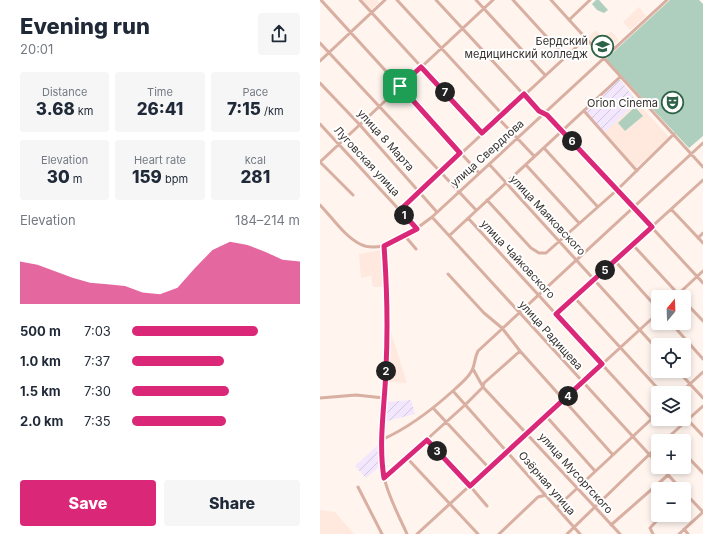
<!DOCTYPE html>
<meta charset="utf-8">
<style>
body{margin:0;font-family:Inter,sans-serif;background:#f6f6f7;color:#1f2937;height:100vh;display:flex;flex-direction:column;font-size:15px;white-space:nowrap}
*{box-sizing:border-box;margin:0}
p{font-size:13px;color:#747a83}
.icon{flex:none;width:22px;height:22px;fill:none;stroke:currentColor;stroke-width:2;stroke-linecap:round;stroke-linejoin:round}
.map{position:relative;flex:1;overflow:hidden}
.details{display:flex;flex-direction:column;background:#fff;width:320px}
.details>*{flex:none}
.needle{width:26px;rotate:19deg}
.tools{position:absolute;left:331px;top:290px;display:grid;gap:8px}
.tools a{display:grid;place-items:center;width:40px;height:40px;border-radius:4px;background:#fff;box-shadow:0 2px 6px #0003;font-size:20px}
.pin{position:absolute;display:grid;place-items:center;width:34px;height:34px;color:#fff;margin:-17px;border-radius:8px;box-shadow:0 2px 6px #0006}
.km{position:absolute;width:20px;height:20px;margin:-10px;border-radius:50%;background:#222;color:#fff;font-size:11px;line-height:20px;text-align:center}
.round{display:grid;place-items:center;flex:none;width:42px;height:42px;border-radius:4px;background:#f6f6f7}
.summary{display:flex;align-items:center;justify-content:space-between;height:68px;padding:0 20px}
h1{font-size:22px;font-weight:800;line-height:30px}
.figures{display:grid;grid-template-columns:repeat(3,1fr);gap:6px;height:68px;padding:4px 20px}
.figures div{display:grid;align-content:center;border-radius:4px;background:#f6f6f7;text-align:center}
.figures b{font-size:17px;font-weight:800}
.figures small{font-size:11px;font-weight:400}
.figures p{font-size:11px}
.chart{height:112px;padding:8px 20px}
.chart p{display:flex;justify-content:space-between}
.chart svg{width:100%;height:72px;margin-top:4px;fill:#db2777;opacity:.7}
.button{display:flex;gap:8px;margin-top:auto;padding:8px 20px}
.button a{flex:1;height:46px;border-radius:4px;background:#db2777;color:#fff;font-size:16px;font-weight:800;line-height:46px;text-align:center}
.button a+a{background:#f6f6f7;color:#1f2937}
ul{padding:0 20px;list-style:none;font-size:13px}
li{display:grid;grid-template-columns:64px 48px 1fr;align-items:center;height:30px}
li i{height:10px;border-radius:5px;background:#db2777}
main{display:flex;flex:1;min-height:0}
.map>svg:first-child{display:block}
.built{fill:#ffe9de}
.industrial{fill:url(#industrial-furrows)}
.grass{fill:url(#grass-tufts)}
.green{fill:#aecfbd}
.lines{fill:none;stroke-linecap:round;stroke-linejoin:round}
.minor{stroke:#d8afa1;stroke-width:3}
.route-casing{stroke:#fff;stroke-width:8}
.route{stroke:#db2777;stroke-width:5}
.labels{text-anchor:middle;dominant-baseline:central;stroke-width:4;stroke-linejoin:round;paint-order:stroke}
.poi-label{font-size:11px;fill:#36312e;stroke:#fff;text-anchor:end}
.street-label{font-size:11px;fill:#36312e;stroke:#fff}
</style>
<main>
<section class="details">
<div class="summary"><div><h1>Evening run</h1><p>20:01</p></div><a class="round"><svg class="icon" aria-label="share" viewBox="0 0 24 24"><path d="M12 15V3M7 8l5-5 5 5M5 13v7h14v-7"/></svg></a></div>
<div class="figures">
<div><p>Distance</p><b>3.68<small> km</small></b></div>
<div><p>Time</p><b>26:41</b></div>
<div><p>Pace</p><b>7:15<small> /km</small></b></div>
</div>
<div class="figures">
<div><p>Elevation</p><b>30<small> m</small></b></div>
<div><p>Heart rate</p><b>159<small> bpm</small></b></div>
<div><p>kcal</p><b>281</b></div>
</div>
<div class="chart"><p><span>Elevation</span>184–214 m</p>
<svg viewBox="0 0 160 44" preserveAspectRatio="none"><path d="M0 44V18L10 20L20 24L30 28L40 31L50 32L60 33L70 37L80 38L90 34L100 22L110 11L120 6L130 8L140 12L150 17L160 18V44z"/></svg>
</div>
<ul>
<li><b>500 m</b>7:03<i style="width:75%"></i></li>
<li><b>1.0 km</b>7:37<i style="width:55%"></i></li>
<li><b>1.5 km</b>7:30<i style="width:58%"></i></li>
<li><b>2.0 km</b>7:35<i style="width:56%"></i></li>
</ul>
<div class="button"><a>Save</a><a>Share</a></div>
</section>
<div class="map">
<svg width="383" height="534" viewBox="0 0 383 534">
<defs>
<pattern id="industrial-furrows" width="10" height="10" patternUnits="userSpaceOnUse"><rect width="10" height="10" fill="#f2e7fc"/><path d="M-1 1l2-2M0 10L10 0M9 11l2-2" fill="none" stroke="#d0c7d8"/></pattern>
<pattern id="grass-tufts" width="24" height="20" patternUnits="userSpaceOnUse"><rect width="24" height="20" fill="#aecfbd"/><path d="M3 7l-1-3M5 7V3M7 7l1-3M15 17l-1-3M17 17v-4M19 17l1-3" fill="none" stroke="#96b2a3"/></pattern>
</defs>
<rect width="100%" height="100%" fill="#fff4ee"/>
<path class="built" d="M41,0H57L59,2L51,10Z
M319,7L326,16L310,30L303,22Z
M276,30L282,38L291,31L299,40L282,54L267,38Z
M317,102L349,137L316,168L284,133Z
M62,250L63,287H53L51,276L41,278L39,254Z
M68,323L87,383L68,382Z
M0,510L15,512L34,534H0Z"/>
<path class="industrial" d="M299,78L317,102L284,133L264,111Z
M91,400L95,414L63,422L66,402Z
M59,444L60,466L46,478L35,466Z"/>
<path class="grass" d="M276,0H279L288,10L284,13L277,10L272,4Z"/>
<path class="green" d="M350,0H379L383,4V136L369,148L286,59Z
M315,107L323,116L305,131L298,123Z"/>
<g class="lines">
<path class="minor" d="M1,0L159,173
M40,0L162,133
M77,0L182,114
M116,0L219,111L227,115L243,131L383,283
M156,0L225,75
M193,0L245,57
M231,0L383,167
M249,20L270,0
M0,43L156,210
M0,61L65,0
M0,83L39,124L116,211
M264,111L317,171
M178,118L214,156
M0,124L97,229
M224,148L277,206
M0,162L173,0
M0,162L33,195
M169,164L338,350
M206,165L259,223
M167,200L211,248L219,253H226L297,190L354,134
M0,205C12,217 24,236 40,244C62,256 95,230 112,217L347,0
M351,209L383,243
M80,210L265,39
M112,217L338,464
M148,218L332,419
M130,235L300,77
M85,236L96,249
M378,238L383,233
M313,245L361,297
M64,246C66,286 68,327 66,368C65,403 55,443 64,477C68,496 79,516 87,534
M295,261L338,309
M128,274L164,313L182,328L200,351L293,455
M254,297L342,393
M355,297L383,271
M364,301L383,321
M236,314L383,180
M351,323L383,359
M153,369L163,387L300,534
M358,371L383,398
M133,391L260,534
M360,393L383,372
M0,398L36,395L64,398
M114,409L169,468
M226,416L275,471
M368,420L383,436
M349,437L353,441
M61,440C89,428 112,410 135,389C141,383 150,377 153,368C155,362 155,357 158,351L383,143
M107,440L150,486L167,506
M344,441L383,406
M364,453L383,473
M87,458L158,534
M341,467L361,489
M64,478L145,405L163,387L164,383L200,351
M38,487L62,534
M364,492L383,512
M237,507L338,413
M291,525L348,475
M364,529L368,534
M97,534L338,313
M179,534L218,497L226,495
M247,534L338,446
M333,534L330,528L342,515
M359,534L383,512"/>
</g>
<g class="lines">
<defs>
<path id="route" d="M101,67L162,133L204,94L219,111L227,115L332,227L236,314L282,364L150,486L107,440L64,478C58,441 65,405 66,368C68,327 67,287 64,246L97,229L80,210L140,153L80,86Z"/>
</defs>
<use href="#route" class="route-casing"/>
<use href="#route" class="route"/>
</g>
<defs>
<symbol id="university-ring" viewBox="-11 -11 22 22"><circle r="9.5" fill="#fff" stroke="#2e6247" stroke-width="1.5"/><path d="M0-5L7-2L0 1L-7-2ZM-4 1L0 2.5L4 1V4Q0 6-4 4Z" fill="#2e6247"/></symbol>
<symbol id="theatre-ring" viewBox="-11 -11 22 22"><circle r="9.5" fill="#fff" stroke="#2e6247" stroke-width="1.5"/><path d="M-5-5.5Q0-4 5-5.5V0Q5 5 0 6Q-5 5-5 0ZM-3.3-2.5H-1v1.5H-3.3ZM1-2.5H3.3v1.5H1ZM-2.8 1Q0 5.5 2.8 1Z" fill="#2e6247"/></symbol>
</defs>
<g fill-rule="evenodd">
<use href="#university-ring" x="270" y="34" width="25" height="25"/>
<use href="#theatre-ring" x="340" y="90" width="25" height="25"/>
</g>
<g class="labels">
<g class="poi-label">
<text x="268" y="41">Бердский<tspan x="268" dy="13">медицинский колледж</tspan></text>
<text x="338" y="103">Orion Cinema</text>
</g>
<g class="street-label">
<text transform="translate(66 140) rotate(48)">улица 8 Марта</text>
<text transform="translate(167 153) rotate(-42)">улица Свердлова</text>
<text transform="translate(47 161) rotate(47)">Луговская улица</text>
<text transform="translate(228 215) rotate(47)">улица Маяковского</text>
<text transform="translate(198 259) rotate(47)">улица Чайковского</text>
<text transform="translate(231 335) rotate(48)">улица Радищева</text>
<text transform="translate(256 473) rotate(48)">улица Мусоргского</text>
<text transform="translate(227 483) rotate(49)">Озёрная улица</text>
</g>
</g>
</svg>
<div class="tools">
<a><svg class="needle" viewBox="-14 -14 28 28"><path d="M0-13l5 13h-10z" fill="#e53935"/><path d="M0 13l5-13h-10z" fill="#747a83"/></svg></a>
<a><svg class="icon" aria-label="locate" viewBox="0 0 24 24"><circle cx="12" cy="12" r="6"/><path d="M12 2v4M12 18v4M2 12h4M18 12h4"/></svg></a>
<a><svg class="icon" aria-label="layers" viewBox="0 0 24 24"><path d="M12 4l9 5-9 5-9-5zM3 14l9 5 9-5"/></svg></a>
<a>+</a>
<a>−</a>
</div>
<div class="pin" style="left:80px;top:86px;background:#1e9e55"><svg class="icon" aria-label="arrive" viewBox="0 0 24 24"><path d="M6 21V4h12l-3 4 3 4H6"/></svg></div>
<b class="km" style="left:84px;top:215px">1</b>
<b class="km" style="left:66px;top:371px">2</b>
<b class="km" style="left:117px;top:451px">3</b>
<b class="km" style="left:248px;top:396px">4</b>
<b class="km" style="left:285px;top:270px">5</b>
<b class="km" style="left:252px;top:141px">6</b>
<b class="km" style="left:125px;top:92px">7</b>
</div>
</main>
